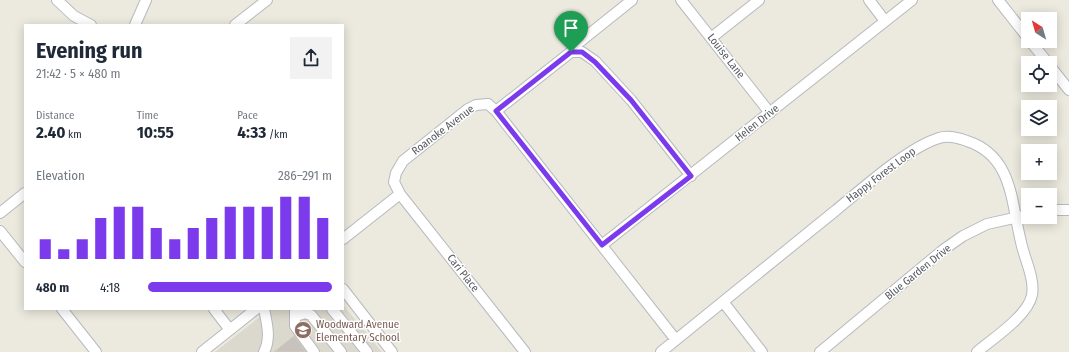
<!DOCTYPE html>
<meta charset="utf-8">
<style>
body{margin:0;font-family:"Fira Sans Condensed",sans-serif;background:#f2f2f3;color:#1f2937;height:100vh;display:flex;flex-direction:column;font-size:15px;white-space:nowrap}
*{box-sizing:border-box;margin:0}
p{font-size:13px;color:#747a83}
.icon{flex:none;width:22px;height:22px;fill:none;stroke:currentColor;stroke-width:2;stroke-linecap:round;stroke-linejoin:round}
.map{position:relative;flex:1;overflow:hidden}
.side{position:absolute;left:24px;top:24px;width:320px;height:286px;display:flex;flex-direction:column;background:#fff;border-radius:0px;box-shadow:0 2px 10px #0003}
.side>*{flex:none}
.needle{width:26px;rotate:323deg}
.fabs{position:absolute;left:1021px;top:12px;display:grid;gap:8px}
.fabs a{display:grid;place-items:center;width:36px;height:36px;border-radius:0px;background:#fff;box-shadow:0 2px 10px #0003;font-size:20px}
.pin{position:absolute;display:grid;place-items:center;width:34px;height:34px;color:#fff;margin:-41px -17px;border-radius:50% 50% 50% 0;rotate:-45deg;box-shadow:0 0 4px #0007}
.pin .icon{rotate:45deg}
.round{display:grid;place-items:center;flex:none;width:42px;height:42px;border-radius:0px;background:#f2f2f3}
.headline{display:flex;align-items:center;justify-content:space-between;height:68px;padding:0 12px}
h1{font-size:22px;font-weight:700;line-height:30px}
.stats{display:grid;grid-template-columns:repeat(3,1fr);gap:6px;height:68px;padding:4px 12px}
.stats div{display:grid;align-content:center}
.stats b{font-size:17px;font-weight:700}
.stats small{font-size:11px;font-weight:400}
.stats p{font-size:11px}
.chart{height:112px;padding:8px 12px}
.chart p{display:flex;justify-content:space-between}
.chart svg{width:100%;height:72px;margin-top:4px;stroke:#7c3aed;stroke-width:6}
ul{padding:0 12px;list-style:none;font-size:13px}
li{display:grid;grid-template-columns:64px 48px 1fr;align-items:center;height:30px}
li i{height:10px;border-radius:5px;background:#7c3aed}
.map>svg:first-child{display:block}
.education{fill:#dbd8cd}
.building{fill:#c7c2bb;stroke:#d1cbbc}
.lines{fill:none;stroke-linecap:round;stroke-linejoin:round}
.minor-casing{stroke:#b6b9bf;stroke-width:12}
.minor{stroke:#fff;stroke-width:10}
.route-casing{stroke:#fff;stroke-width:8}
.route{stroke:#7c3aed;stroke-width:5}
.labels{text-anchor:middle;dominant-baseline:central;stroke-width:3;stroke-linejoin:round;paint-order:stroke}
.street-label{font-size:11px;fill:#575b61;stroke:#fff}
.education-label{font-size:11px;fill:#785e54;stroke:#fff;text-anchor:start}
</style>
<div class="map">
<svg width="1069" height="352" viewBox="0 0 1069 352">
<rect width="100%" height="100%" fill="#ece9de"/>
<path class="education" d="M343,305L382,352H215L270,309H343Z"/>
<path class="building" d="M294,336L306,352H274Z"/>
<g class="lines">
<defs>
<path id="minor" d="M57,0L74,16L91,25
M681,0L770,113
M869,0L885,21
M998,0L1028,38
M135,25L146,0
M235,25L267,0
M711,38L759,0
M1030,41L1048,63
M571,52H582L595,61L631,100L691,176
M1050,66L1069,90
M496,111L571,52L577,44L632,0
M400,194L525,352
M1050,210H1069
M0,213L25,193
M0,231L25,262
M343,239L400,194L394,182L396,173L403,161L468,109L476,105L488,104L496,111L676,340
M602,245L912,0
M343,289L392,352
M724,303L762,352
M62,309L96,352
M214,309L230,330
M264,309C267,323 271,339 264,352
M295,309V326L314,352
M332,309L367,352
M296,316L305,313L311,315L341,352
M202,352L256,309
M661,352C719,305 777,258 835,211C862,189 907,148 939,138C948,135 959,138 967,141C1013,156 1011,202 1021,242C1024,258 1035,278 1032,295C1028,316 992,339 977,352
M820,352L943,250L963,236L987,224L1028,215"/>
</defs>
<use href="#minor" class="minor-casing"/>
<use href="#minor" class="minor"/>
</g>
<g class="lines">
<defs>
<path id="route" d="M571,52H582L595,62L631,100L691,176L602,245L496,111Z"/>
</defs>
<use href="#route" class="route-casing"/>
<use href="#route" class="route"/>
</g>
<defs>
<symbol id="school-disc" viewBox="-11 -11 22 22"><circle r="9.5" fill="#8d6e63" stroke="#fff"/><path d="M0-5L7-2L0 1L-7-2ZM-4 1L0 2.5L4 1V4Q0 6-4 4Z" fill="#fff"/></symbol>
</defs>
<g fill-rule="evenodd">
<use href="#school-disc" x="293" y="320" width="20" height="20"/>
</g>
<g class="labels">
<g class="street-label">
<text transform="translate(726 56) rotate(52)">Louise Lane</text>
<text transform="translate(757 123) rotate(-38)">Helen Drive</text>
<text transform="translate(443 130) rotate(-37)">Roanoke Avenue</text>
<text transform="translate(881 175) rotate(-37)">Happy Forest Loop</text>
<text transform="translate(918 272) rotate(-39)">Blue Garden Drive</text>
<text transform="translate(463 273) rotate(52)">Cari Place</text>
</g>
<g class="education-label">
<text x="316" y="324">Woodward Avenue<tspan x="316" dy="13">Elementary School</tspan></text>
</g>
</g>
</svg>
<div class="fabs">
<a><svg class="needle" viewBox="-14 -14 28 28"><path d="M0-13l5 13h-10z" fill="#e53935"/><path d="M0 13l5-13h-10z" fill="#747a83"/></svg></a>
<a><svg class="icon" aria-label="locate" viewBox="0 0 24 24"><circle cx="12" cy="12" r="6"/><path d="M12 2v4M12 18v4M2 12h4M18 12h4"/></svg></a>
<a><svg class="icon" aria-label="layers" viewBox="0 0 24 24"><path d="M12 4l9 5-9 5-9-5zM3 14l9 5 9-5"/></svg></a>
<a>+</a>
<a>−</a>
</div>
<div class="pin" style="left:571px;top:52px;background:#1e9e55"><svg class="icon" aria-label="arrive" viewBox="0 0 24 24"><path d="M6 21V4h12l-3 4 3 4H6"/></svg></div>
<section class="side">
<div class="headline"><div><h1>Evening run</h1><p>21:42 · 5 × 480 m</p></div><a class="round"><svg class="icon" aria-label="share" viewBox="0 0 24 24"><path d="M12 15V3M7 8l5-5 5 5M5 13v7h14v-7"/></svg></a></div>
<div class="stats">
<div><p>Distance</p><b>2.40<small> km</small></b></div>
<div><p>Time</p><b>10:55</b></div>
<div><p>Pace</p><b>4:33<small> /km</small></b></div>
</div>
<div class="chart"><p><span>Elevation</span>286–291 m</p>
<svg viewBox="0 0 160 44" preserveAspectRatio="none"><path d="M5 44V32M15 44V38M25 44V32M35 44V19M45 44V12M55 44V12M65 44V25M75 44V32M85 44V25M95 44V19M105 44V12M115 44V12M125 44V12M135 44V6M145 44V6M155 44V19"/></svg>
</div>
<ul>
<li><b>480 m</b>4:18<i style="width:100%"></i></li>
</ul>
</section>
</div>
